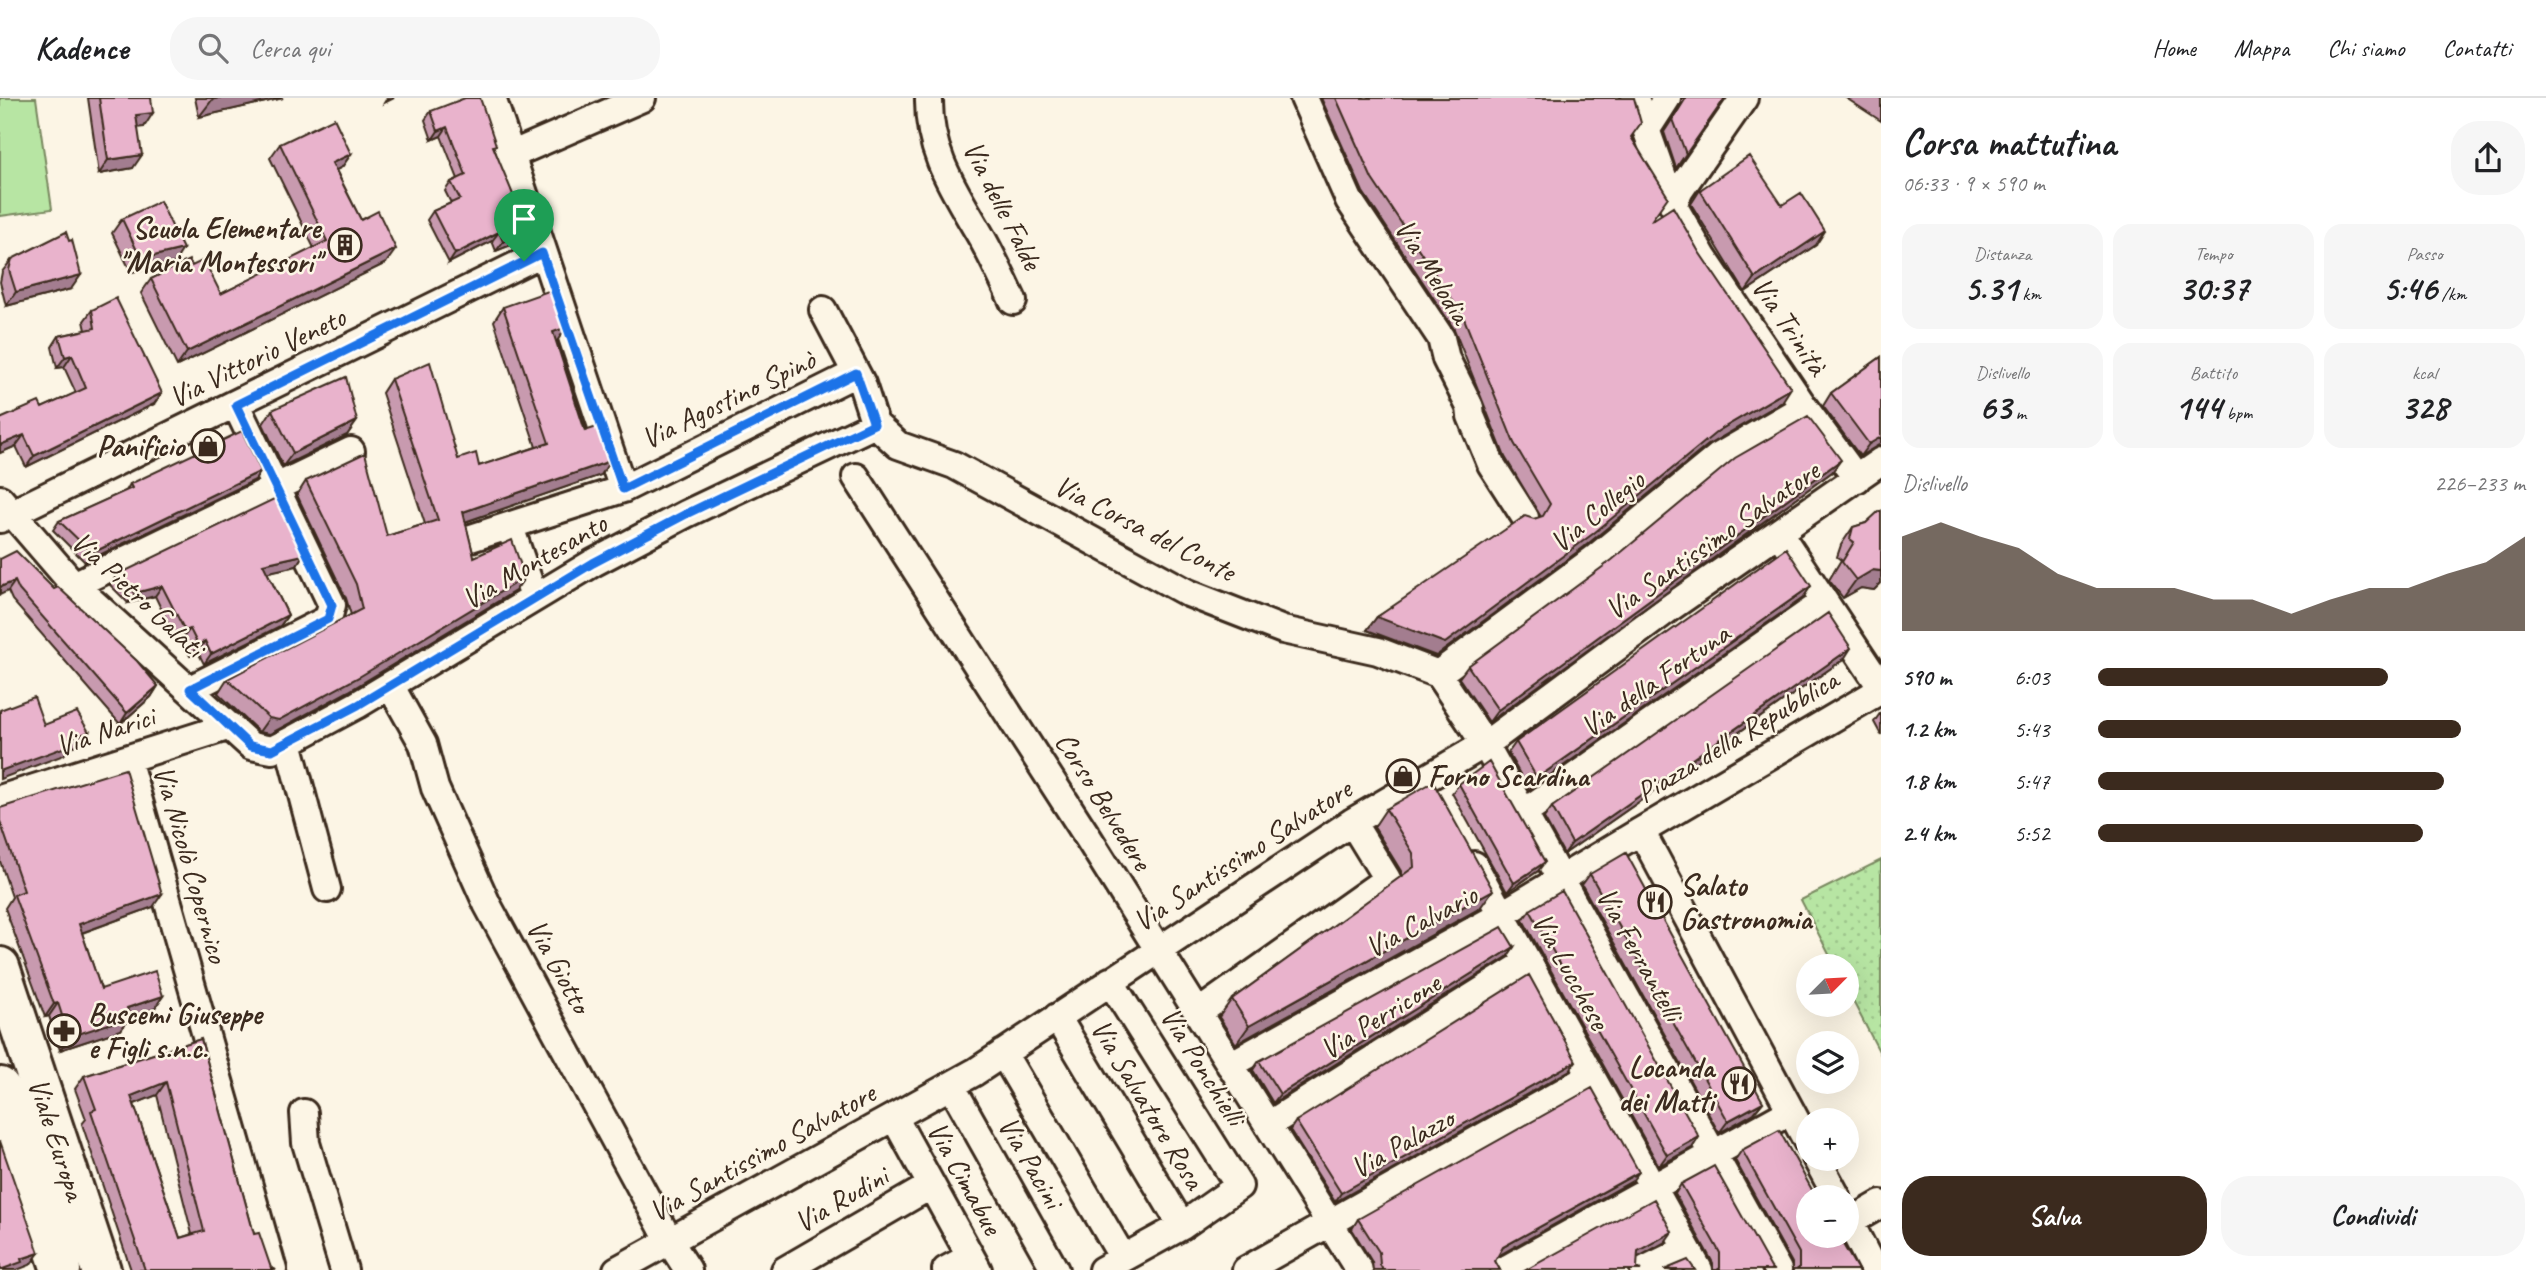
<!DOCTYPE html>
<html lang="it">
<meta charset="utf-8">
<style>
body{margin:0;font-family:Caveat,sans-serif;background:#f6f6f6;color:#202124;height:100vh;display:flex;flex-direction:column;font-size:26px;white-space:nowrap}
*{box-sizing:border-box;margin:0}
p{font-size:23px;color:#757577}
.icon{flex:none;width:38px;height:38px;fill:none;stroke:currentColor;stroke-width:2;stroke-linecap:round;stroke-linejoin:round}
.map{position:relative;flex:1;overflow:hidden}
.details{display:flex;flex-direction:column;background:#fff;width:665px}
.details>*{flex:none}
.needle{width:46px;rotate:66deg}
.buttons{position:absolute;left:1796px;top:856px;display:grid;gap:14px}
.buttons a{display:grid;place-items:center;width:63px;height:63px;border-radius:50%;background:#fff;box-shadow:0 7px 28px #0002;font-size:35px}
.pin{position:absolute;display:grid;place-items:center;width:60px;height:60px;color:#fff;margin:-72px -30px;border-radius:50% 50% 50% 0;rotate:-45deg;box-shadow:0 0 7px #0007}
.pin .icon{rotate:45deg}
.round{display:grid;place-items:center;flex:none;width:74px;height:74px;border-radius:28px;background:#f6f6f6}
.head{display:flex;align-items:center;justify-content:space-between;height:119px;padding:0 21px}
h1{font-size:38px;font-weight:700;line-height:52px}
.stats{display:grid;grid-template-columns:repeat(3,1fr);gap:10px;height:119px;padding:7px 21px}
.stats div{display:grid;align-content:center;border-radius:18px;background:#f6f6f6;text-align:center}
.stats b{font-size:35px;font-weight:700}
.stats small{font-size:19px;font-weight:400}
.stats p{font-size:19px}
.chart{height:196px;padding:14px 21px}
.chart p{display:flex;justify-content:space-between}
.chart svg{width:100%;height:126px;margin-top:7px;fill:#3b2a1e;opacity:.7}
.button{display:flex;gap:14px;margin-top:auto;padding:14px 21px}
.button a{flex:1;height:80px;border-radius:28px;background:#3b2a1e;color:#fff;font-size:28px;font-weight:700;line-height:80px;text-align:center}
.button a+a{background:#f6f6f6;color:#202124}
ul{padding:0 21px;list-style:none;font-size:23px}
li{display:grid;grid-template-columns:112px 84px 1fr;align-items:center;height:52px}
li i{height:18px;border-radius:9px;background:#3b2a1e}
header{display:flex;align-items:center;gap:42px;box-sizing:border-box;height:98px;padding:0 35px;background:#fff;border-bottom:2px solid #e0e0e0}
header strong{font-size:33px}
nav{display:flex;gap:38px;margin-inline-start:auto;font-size:24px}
.search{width:490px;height:63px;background:#f6f6f6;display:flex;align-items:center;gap:18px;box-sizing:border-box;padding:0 24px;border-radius:28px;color:#757577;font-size:26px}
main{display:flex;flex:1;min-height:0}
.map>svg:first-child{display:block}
.green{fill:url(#green-dots);stroke:#798860;stroke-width:2}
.pitch{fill:#b7e5a3;stroke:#798860;stroke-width:2}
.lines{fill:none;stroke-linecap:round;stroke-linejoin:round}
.street-casing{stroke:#3b2a1e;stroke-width:32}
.secondary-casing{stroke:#3b2a1e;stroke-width:44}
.street{stroke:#fcf5e5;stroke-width:26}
.secondary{stroke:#fcf5e5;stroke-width:38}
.wall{fill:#c89aaf;stroke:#3b2a1e;stroke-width:2;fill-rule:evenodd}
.shaded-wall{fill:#a37d8f;stroke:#3b2a1e;stroke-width:2}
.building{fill:#e9b3cc;stroke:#3b2a1e;stroke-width:2;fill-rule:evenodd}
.route-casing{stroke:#fff;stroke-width:14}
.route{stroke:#1a73e8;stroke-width:9}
.labels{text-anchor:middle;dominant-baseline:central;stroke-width:5;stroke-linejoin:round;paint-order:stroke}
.street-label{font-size:30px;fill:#3b2a1e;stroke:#fcf5e5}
.poi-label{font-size:30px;font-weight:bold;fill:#3b2a1e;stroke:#fcf5e5;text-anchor:end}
</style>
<header>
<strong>Kadence</strong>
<div class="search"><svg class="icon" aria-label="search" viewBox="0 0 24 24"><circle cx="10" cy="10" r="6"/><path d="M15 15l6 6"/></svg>Cerca qui</div>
<nav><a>Home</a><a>Mappa</a><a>Chi siamo</a><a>Contatti</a></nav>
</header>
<main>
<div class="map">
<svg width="1881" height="1172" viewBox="0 0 1881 1172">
<defs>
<pattern id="green-dots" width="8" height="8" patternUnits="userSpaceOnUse" patternTransform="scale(1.75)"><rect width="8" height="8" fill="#b7e5a3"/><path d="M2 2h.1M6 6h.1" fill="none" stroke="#9ec58c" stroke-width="1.8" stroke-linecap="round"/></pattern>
</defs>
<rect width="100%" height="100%" fill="#fcf5e5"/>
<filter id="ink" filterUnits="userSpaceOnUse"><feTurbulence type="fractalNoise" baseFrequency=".0143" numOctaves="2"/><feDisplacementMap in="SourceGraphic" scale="14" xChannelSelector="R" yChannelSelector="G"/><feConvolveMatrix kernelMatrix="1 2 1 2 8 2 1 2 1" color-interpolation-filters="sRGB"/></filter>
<g filter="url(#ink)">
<path class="green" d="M1881,762V957L1846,890V868H1835L1801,802Z"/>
<path class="pitch" d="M0,0H36L52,111L0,118Z"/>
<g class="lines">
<defs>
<path id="street" d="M492,0L623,391
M929,0C928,54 953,90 979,135C992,157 1002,180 1013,203
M1304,0L1349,102L1441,240L1446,261L1470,309L1471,318L1491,366L1525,419
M1635,0L1673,107L1703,159L1804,309L1857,381
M1647,31L1667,0
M511,57L642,0
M1673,107L1680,92L1744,0
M823,212L862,286L875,326L898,347L954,367L1188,495L1283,532L1378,553L1438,576L1485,646L1778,1172
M856,379L1089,741L1359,1172
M0,401L74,487L251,648L272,652L288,644L357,607L593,465L686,416L875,326
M0,421L542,155
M510,429L534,499
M1779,435L1881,589
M471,440L623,391L856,275
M74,487L351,353
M1438,576L1594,461L1718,359L1804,309
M390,587L423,646L435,690L487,806L670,1144L688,1172
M190,591L328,521L332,507L236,307
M288,644L327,791
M127,661L273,1172
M0,701L230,628
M1523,715L1824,504
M1474,767L1699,1172
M1198,915L1387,781L1352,724
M1057,919L1182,1128
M1003,955L1123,1160
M1230,967L1501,817L1641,733
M951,987L1055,1172
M304,1015L306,1045L344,1172
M894,1019L978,1172
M1268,1027L1528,864
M1808,1045L1641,733L1881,592
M1816,1060L1837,1099
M1846,1117L1874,1172
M1850,1124L1881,1106
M617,1172L975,974L1352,724L1490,643L1671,509L1881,363
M785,1172L930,1088
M946,1172L970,1159
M1102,1172L1182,1128L1239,1088L1110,883
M1246,1172L1591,978
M1504,1172L1791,1013
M1644,1172L1687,1151"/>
<path id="secondary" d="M0,869L101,1172
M0,989L61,1172"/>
</defs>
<use href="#street" class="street-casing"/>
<use href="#secondary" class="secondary-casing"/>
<use href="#street" class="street"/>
<use href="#secondary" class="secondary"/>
</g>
<path class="wall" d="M88,0H151L144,29H138L133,70L99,76Z
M195,0H283L199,19Z
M1321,0H1634L1631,40L1651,123L1782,304L1708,347L1584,449L1436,558L1367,532L1377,519L1534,421L1541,419L1505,359L1454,231L1363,94Z
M1681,0H1725L1676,70L1664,34L1681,8Z
M1846,0H1881V23Z
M431,13L494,50L521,143L496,153L492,143L449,165L427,122L433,113L451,105L445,93L451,84L458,81L441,38L432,42L425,22Z
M280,46L351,56L342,69L336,72L361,122L386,165L177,268L141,195L151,181L192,168L221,196L314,150L270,60Z
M1700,92L1782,107L1816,147L1745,194L1691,106Z
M122,121L174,165L131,174L112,135Z
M12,161L71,191L6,208L0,184L2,174Z
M503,209L567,229L556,243L601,377L465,424L474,459L525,479L515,493L349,593L270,636L259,634L218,595L227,581L351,517L346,500L297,397L306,383L387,438L425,426L382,295L391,281L458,361L479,368L536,349L494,223Z
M92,212L154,306L26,369L16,348L0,355V321L42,310L76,295L64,269L57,270L52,249L59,238L86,232L84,223Z
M1881,259V348L1879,347L1860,358L1823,308L1831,295Z
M272,312L357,323L347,337L283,368L263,326Z
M261,373L255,382L85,464L53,432L59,423L126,393L130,386Z
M1832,374L1489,624L1459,580L1468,568Z
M1881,413V485L1874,492L1861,490L1843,500L1829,482L1841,462L1837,459L1841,447L1853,429L1866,425Z
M303,457L296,468L267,474L288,517L280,528L204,566L198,554L190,558L182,541L177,544L155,498L128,505L110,487L117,477Z
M0,461L54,491L158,588L151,599L120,626L12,502L8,493Z
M1803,500L1529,692L1508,655L1516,644Z
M1844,561L1564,756L1544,720L1552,709Z
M1881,614V637L1874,624Z
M1459,686L1538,773L1507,794L1452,695Z
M0,710L153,809L82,835L101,891L163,898L154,911L129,920L121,932L60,952L49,918L45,919L5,810L12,799L0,763Z
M1386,711L1480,810L1236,946L1219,919L1232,901L1401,779V773L1374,729Z
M1590,776L1763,1004L1754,1015L1719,1035L1582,787Z
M1530,812L1699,1039L1692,1050L1659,1068L1523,822Z
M1514,849L1507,859L1273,1005L1253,972L1259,963Z
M201,941L254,1136L271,1170L276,1172H131L82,1026L86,1021L75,991L84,978ZM157,997L192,1136L180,1140L134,1006Z
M1570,972L1335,1104L1290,1032L1296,1023Z
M1742,1052L1808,1099L1858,1172H1792V1165L1735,1062Z
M1632,1083L1498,1157L1495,1163L1500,1172H1373L1372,1164L1352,1131L1358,1121Z
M1681,1086L1771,1170L1773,1172H1713V1165L1675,1096Z"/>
<path class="shaded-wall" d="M219,0H283L199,19L212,2Z
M387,0H394L384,5Z
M153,15L144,29L127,31L136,17Z
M447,29L441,38L432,42L438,33Z
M351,56L342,69L323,79L332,65Z
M142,57L133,70L99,76L108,62Z
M528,133L521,143L496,153L503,144Z
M1825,133L1816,147L1745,194L1755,180Z
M499,134L492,143L449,165L455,156Z
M183,151L174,165L131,174L141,161Z
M396,151L386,165L177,268L187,254Z
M81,177L71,191L6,208L16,194Z
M567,229L557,243L543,248L553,234Z
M72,257L64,269L57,270L65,259Z
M1791,290L1782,304L1708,347L1584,449L1436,558L1367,532L1377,519L1718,333Z
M162,295L154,306L26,369L34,358Z
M357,323L347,337L283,368L293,355Z
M24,337L16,348L0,355V347Z
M1881,339V348L1879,347L1860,358L1869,346Z
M1841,362L1832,374L1489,624L1498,612Z
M610,363L601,377L453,428L463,414Z
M261,373L255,382L85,464L92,455Z
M303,457L296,468L256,477L263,466Z
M1873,472L1881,473V485L1874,492L1861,490L1843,500L1856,482Z
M525,479L515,493L349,593L270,636L259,634L269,620Z
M15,483L8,493L0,497V489Z
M162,488L155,498L128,505L135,495Z
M1811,488L1803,500L1529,692L1537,680Z
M288,517L280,528L204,566L211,556Z
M190,531L182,541L177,544L185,533Z
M205,543L198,554L190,558L198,547Z
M1851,550L1844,561L1564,756L1572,745Z
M158,588L151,599L120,626L127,615Z
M89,634L82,645L70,649L64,657L0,681V673L69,641Z
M1545,764L1538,773L1507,794L1514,785Z
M1493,792L1480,810L1236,946L1249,928Z
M162,796L153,809L70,839L79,826Z
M1514,849L1507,859L1273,1005L1280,996Z
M163,898L154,911L129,920L121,932L60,952L69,939L127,910Z
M58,905L49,918L45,919L54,906Z
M1576,963L1570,972L1335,1104L1341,1095Z
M166,984L157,997L122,1011L131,998Z
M1763,1004L1754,1015L1719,1035L1728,1023Z
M1699,1039L1692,1050L1659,1068L1667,1057Z
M1639,1074L1632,1083L1496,1159L1503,1149Z
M1672,1134L1665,1144L1631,1163L1638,1153Z
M39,1155L30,1167L17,1172H0L21,1161Z"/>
<path class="building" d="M99,0H151L153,15L136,17L142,57L108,62Z
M465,0H480L496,47L493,48L528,133L503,144L499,134L455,156L433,113L460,101L451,84L466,77L447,29L438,33L431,13Z
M1336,0H1634L1641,25L1631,39L1668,99L1651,123L1673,109L1699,154L1791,290L1718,333L1594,435L1445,545L1377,519L1525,418L1534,421L1543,418L1550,406L1514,345L1463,218L1372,81Z
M1686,0H1725L1686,56L1673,21Z
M334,20L351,56L332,65L361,122L378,113L396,151L187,254L151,181L189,162L192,168L204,162L221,196L327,143L280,46Z
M1749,58L1782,107L1801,95L1825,133L1755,180L1700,92Z
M160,103L183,151L141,161L122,121Z
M66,134L69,143L72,142L81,177L16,194L9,172L12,161Z
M554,191L567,229L553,234L585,333L600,328L610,363L463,414L474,459L512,442L525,479L359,579L279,622L269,620L227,581L362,511L356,486L306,383L365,355L387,438L438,422L391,281L430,264L458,361L476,355L479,368L549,345L503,209Z
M116,200L162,295L34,358L24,337L0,347V321L39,304L42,310L86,290L72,257L65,259L59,238L95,230L92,212Z
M1881,259V339L1869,346L1831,295Z
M346,279L357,323L293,355L272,312Z
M1808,318L1841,362L1498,612L1468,568L1612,462L1735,360Z
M242,333L261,373L92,455L59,423L132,390L130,386Z
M276,400L303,457L263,466L288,517L211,556L205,543L198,547L190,531L185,533L162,488L135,495L117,477Z
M1879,413H1881V473L1873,472L1856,482L1842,464L1854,444L1850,441L1853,429L1866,425Z
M1786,450L1811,488L1537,680L1516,644Z
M16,453L54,491L58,489L137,563L158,588L127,615L19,492L15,483L0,489V461Z
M1828,515L1851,550L1572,745L1552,709Z
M34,599L44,627L77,614L89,634L69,641L71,647L0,673V612Z
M1489,664L1545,764L1514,785L1459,686Z
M125,671L162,796L79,826L101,891L155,873L163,898L127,910L130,919L69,939L58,905L54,906L14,797L24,793L0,723V710Z
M1433,684L1493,792L1249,928L1232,901L1414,769L1413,755L1386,711Z
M1626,755L1763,1004L1728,1023L1590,776Z
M1562,793L1699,1039L1667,1057L1530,812Z
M1502,829L1514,849L1280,996L1259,963Z
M1529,877L1576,963L1341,1095L1296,1023Z
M201,941L254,1136L259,1135L271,1170L276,1172H145L91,1013L96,1011L84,978ZM166,984L204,1133L180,1140L131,998Z
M1592,990L1639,1074L1503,1149L1495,1163L1500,1172H1383L1380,1167L1379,1154L1358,1121Z
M1779,1032L1816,1099H1808V1138H1838L1858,1172H1796L1799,1170V1155L1742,1052Z
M0,1043L39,1155L21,1161L22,1164L0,1172Z
M1714,1068L1771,1170L1773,1172H1717L1720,1170V1155L1681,1086Z
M1654,1101L1672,1134L1638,1153L1637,1170L1641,1172H1526Z
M1688,1162L1695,1172H1664Z"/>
</g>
<g class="lines" filter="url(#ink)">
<defs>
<path id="route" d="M542,155L623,391L856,275L874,326L686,416L593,465L358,607L272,652L250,648L190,591L328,521L332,507L236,307Z"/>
</defs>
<use href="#route" class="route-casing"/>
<use href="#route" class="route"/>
</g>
<defs>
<symbol id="building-ring" viewBox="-11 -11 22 22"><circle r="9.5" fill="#fcf5e5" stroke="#3b2a1e" stroke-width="1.5"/><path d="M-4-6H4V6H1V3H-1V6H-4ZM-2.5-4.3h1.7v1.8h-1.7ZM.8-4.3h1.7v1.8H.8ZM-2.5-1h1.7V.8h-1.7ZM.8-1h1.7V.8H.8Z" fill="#3b2a1e"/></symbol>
<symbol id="shop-ring" viewBox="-11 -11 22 22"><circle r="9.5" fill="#fcf5e5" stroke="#3b2a1e" stroke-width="1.5"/><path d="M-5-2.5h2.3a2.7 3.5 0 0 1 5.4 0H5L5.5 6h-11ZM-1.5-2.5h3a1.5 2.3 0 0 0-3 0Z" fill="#3b2a1e"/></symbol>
<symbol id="restaurant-ring" viewBox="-11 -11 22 22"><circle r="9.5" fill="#fcf5e5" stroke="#3b2a1e" stroke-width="1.5"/><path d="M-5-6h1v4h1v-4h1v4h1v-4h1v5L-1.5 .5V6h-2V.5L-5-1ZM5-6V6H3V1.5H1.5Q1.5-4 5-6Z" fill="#3b2a1e"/></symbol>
<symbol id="pharmacy-ring" viewBox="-11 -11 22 22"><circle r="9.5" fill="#fcf5e5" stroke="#3b2a1e" stroke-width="1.5"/><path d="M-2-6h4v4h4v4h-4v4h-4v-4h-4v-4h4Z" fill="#3b2a1e"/></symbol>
</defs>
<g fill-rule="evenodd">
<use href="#building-ring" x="326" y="128" width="38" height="38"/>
<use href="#shop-ring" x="189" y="329" width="38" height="38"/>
<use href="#shop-ring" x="1384" y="659" width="38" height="38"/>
<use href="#restaurant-ring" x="1636" y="785" width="38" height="38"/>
<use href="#pharmacy-ring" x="45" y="914" width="38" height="38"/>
<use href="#restaurant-ring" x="1720" y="967" width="38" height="38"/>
</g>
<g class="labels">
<g class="street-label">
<text transform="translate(1003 107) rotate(63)">Via delle Falde</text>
<text transform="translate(1433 173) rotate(58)">Via Melodia</text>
<text transform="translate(1790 228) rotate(56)">Via Trinità</text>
<text transform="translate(257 259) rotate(-26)">Via Vittorio Veneto</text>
<text transform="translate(728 301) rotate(-26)">Via Agostino Spinò</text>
<text transform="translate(1597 413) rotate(-39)">Via Collegio</text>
<text transform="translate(1145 430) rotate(27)">Via Corsa del Conte</text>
<text transform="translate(1712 442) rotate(-35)">Via Santissimo Salvatore</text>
<text transform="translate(534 463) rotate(-30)">Via Montesanto</text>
<text transform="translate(138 496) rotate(43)">Via Pietro Galati</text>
<text transform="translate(1655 582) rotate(-35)">Via della Fortuna</text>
<text transform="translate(105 633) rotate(-18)">Via Narici</text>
<text transform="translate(1737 638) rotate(-31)">Piazza della Repubblica</text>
<text transform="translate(1104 703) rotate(58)">Corso Belvedere</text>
<text transform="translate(1242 757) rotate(-33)">Via Santissimo Salvatore</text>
<text transform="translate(191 766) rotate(74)">Via Nicolò Copernico</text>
<text transform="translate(1421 823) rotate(-28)">Via Calvario</text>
<text transform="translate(1640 856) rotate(61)">Via Ferrantelli</text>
<text transform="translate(559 868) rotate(61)">Via Giotto</text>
<text transform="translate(1571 873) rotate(61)">Via Lucchese</text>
<text transform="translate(1380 918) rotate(-32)">Via Perricone</text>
<text transform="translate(1203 968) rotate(58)">Via Ponchielli</text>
<text transform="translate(1148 1006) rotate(59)">Via Salvatore Rosa</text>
<text transform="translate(57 1041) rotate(72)">Viale Europa</text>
<text transform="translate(1402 1045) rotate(-29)">Via Palazzo</text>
<text transform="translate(762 1054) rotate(-29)">Via Santissimo Salvatore</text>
<text transform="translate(1031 1064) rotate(60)">Via Pacini</text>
<text transform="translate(965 1080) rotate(61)">Via Cimabue</text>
<text transform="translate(841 1101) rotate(-30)">Via Rudini</text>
</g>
<g class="poi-label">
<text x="320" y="130">Scuola Elementare<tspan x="320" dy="34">"Maria Montessori"</tspan></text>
<text x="184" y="348">Panificio</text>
<text x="1428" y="678" text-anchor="start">Forno Scardina</text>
<text x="1680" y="787" text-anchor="start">Salato<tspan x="1680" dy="34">Gastronomia</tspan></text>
<text x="88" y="916" text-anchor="start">Buscemi Giuseppe<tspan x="88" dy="34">e Figli s.n.c.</tspan></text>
<text x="1714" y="969">Locanda<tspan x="1714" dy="34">dei Matti</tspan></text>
</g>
</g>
</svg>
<div class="buttons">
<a><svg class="needle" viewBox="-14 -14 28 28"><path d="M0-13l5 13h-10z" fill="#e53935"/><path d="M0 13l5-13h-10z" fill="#757577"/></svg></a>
<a><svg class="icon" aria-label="layers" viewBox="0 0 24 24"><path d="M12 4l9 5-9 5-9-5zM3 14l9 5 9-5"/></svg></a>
<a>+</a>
<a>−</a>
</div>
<div class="pin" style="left:524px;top:163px;background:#1e9e55"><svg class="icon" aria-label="arrive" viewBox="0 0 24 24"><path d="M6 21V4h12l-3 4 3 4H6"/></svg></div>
</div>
<section class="details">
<div class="head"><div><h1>Corsa mattutina</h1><p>06:33 · 9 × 590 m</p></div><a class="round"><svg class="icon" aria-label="share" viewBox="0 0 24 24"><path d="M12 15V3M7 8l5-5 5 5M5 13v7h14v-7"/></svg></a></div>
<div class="stats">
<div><p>Distanza</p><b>5.31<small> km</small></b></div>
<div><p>Tempo</p><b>30:37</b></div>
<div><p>Passo</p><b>5:46<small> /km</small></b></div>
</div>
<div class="stats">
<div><p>Dislivello</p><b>63<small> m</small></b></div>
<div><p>Battito</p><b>144<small> bpm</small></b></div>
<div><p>kcal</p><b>328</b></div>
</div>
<div class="chart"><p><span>Dislivello</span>226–233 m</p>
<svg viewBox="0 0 160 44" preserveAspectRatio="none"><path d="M0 44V11L10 6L20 11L30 15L40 24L50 29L60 29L70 29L80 33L90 33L100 38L110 33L120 29L130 29L140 24L150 20L160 11V44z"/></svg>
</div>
<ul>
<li><b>590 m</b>6:03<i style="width:68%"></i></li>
<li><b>1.2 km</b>5:43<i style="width:85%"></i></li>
<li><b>1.8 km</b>5:47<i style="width:81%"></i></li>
<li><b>2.4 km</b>5:52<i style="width:76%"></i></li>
</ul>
<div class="button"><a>Salva</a><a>Condividi</a></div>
</section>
</main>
